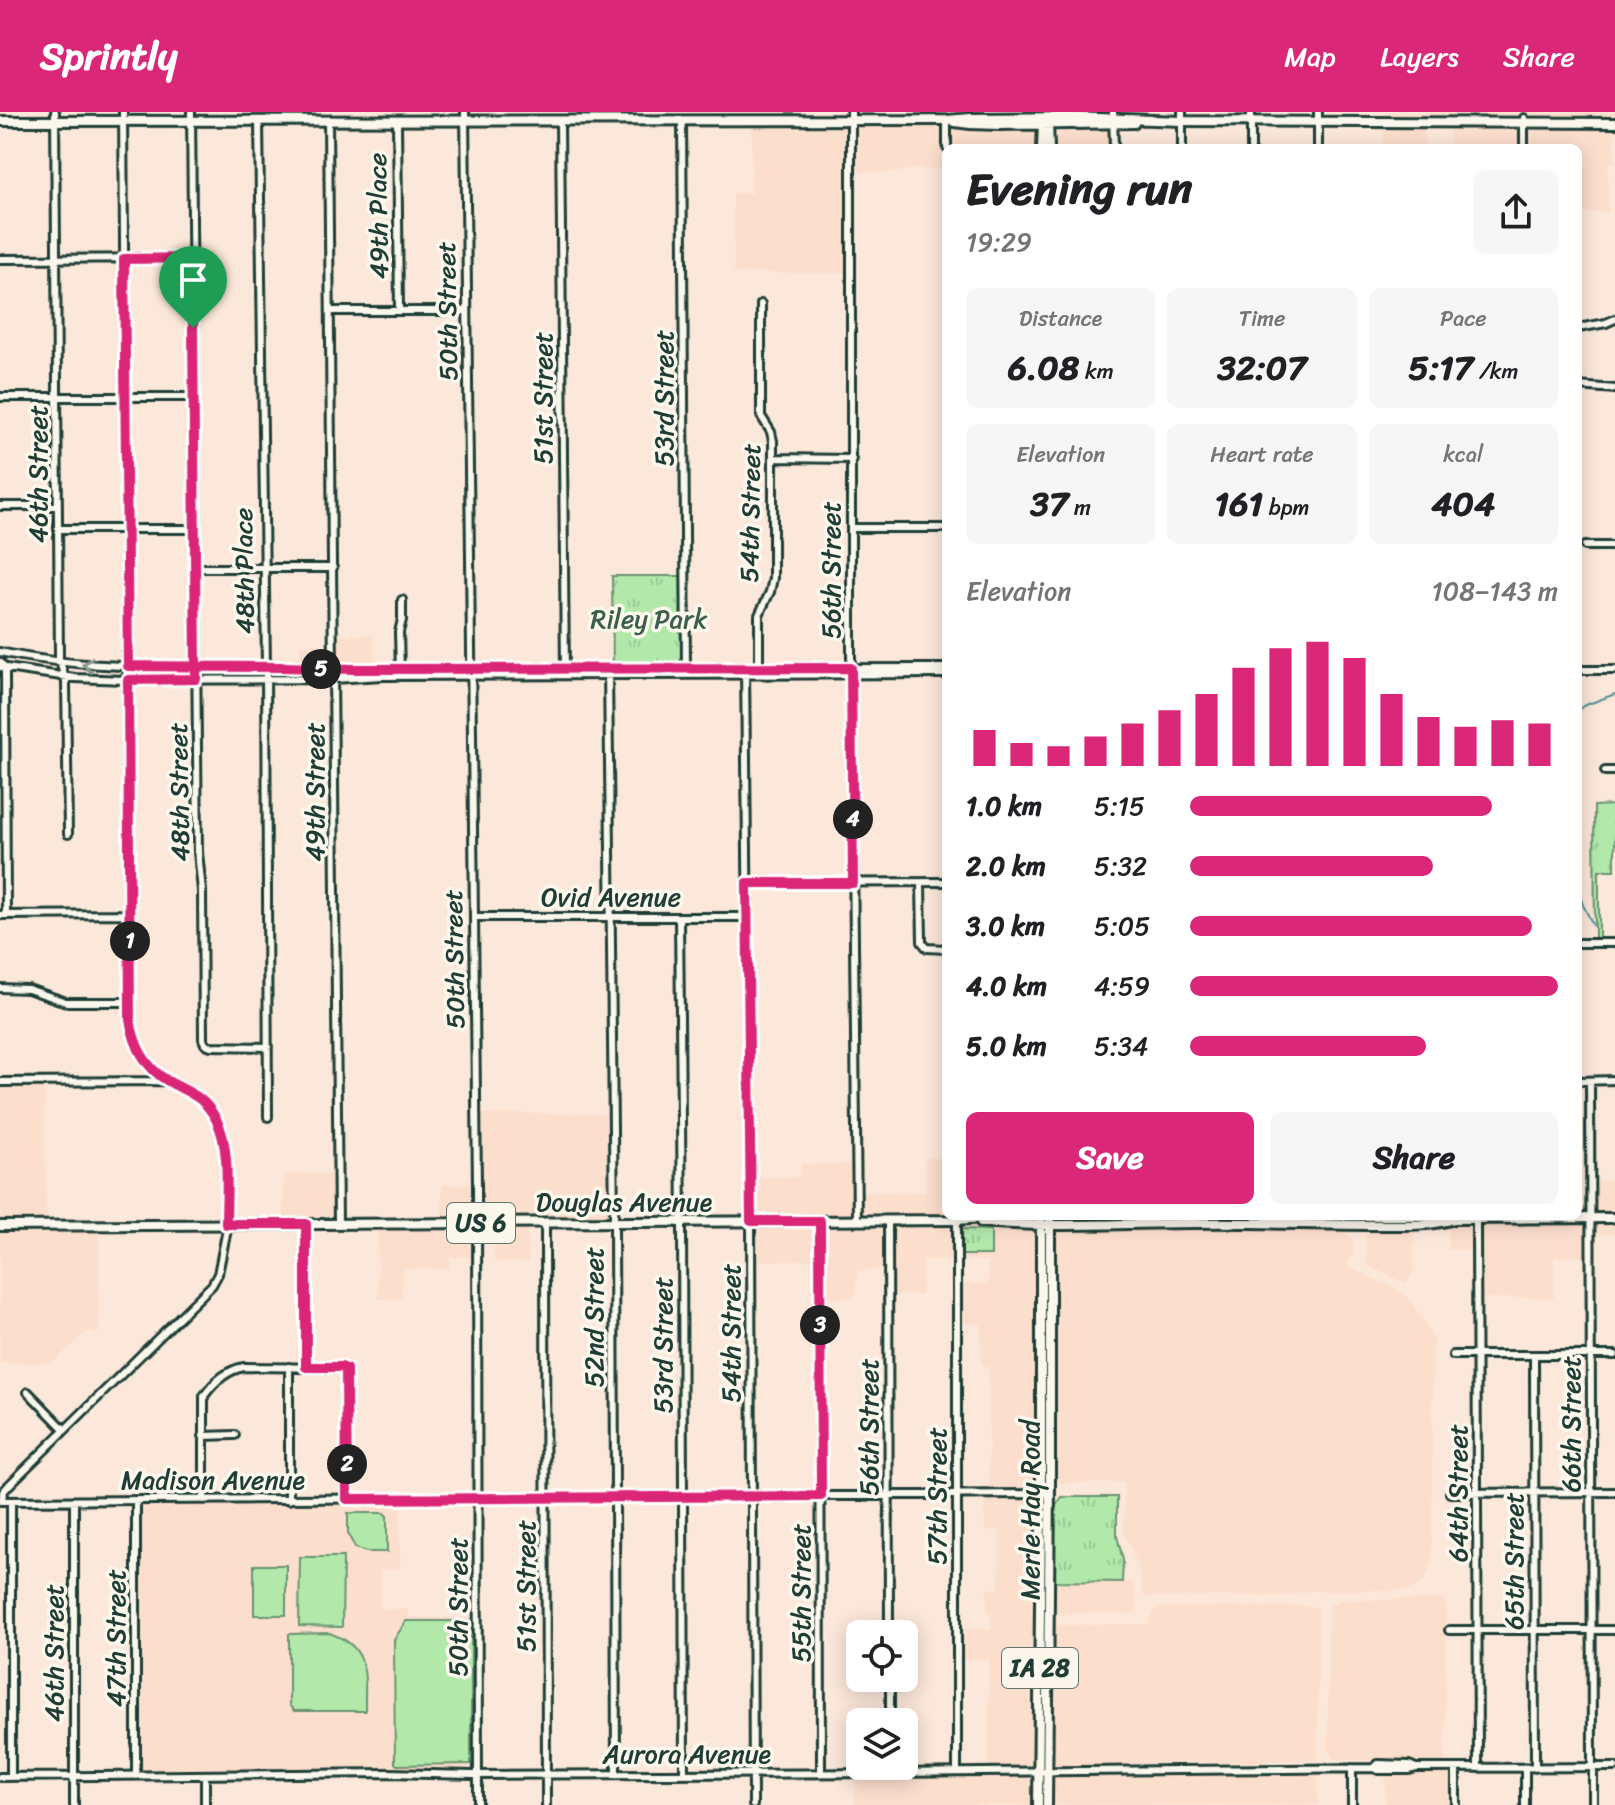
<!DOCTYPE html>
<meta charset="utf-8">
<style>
body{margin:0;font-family:Sriracha,sans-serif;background:#f6f6f6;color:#202124;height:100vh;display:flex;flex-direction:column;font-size:30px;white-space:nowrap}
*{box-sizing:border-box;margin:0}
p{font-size:26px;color:#757577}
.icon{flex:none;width:44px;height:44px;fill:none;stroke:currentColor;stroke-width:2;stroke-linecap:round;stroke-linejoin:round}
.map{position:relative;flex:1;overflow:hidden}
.sheet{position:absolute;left:942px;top:32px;width:640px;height:1076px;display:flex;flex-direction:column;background:#fff;border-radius:12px;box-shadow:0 4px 20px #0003}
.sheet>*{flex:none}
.tools{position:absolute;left:846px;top:1508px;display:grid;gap:16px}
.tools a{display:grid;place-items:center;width:72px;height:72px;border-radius:12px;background:#fff;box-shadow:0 4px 20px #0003;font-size:40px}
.pin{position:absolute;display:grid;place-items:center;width:68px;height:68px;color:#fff;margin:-82px -34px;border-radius:50% 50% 50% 0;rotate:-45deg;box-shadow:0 0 8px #0007}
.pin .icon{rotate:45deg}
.km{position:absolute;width:40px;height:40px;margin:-20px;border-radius:50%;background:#222;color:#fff;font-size:22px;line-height:40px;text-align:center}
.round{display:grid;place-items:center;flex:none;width:84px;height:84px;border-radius:12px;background:#f6f6f6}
.summary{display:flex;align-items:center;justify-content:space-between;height:136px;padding:0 24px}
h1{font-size:44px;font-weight:800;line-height:60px}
.stats{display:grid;grid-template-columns:repeat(3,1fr);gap:12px;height:136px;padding:8px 24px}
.stats div{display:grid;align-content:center;border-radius:12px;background:#f6f6f6;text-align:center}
.stats b{font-size:34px;font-weight:800}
.stats small{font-size:22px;font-weight:400}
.stats p{font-size:22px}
.chart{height:224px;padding:16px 24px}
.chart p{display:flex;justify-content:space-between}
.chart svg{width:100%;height:144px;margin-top:8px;stroke:#db2777;stroke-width:6}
.action{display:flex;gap:16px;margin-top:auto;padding:16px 24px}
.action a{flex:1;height:92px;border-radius:12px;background:#db2777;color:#fff;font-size:32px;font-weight:800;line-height:92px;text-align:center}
.action a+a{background:#f6f6f6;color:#202124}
ul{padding:0 24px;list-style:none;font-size:26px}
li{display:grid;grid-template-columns:128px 96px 1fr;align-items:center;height:60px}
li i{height:20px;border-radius:10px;background:#db2777}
header{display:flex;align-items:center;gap:48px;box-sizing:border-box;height:112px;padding:0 40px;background:#db2777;color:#fff}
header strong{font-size:38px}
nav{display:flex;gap:44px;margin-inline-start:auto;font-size:28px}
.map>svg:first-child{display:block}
.built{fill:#fcdecd}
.grass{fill:url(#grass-tufts);stroke:#689370;stroke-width:2}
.pitch{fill:#b2e9ab;stroke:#689370;stroke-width:2}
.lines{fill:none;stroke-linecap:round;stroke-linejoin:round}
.stream{stroke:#559095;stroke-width:2}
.minor-casing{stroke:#1f3d34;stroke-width:12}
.major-casing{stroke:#1f3d34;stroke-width:14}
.minor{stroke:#fbf7ec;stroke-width:6}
.major{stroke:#fbf7ec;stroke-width:8}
.oneway{stroke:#8d9a90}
.route-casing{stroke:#fff;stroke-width:16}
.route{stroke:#db2777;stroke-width:10}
.labels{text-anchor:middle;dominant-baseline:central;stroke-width:7;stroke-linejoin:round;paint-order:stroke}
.shield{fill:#fbf7ec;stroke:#61756b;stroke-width:2}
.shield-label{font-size:24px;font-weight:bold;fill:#1f3d34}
.street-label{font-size:26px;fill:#1f3d34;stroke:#fbf7ec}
.park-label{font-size:26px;fill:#3c5f4c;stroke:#fbf7ec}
</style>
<header>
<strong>Sprintly</strong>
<nav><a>Map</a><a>Layers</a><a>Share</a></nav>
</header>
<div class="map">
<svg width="1615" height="1693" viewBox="0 0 1615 1693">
<defs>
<pattern id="grass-tufts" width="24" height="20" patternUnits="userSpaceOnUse" patternTransform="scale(2)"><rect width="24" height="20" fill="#b2e9ab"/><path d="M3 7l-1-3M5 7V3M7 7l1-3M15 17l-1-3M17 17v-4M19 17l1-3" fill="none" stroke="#99c994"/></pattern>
</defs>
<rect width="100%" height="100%" fill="#fce8da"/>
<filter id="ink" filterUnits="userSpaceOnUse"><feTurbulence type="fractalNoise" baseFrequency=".0125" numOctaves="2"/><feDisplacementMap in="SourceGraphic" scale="16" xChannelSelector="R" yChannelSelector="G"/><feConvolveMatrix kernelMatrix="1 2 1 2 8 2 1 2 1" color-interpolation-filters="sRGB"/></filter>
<g filter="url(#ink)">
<path class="built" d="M908,0H1074V6L1042,13V36H946V57H902V60H851V161H734L733,81H751L752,9L908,8Z
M1385,0H1615V7L1385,5Z
M1383,11H1615V50L1608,51V100H1578V36H1450V15H1425V36H1383Z
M1065,18H1109V36H1055V27L1059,20Z
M334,523H374V557L300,556V533H333Z
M0,972L44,976L47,1114H99V1220L95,1223L89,1218L53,1251H0Z
M612,1001L614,1110L528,1111V1150H494V1111H477V1145H450V1157H402V1187H378L377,1111H442V1073L476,1072V1002Z
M925,1046H946V1104L1041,1112L1038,1693H855V1661L988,1660L989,1547H962V1517H991V1501H987V1477L999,1476V1419H985L984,1389H989L988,1254L981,1253V1212L962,1211V1172L988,1171V1149L923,1148L922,1183H894L893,1158H857L856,1186H825L820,1174L819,1148L756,1149L751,1109L750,1065H800L801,1052H856L857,1080H925Z
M284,1062H333V1105L282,1106Z
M1590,1069H1615V1122H1590Z
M1469,1111L1474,1114V1138H1448V1112Z
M1584,1111L1588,1116V1145H1554V1186H1479V1116L1482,1112Z
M1146,1114L1282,1115L1343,1119L1351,1125L1354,1133L1353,1140L1347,1154L1397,1177L1406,1183L1411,1189L1429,1218L1433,1229L1432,1449L1427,1465L1422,1471L1411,1477L1402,1478L1310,1479L1281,1484L1145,1485L1143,1483L1139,1459L1124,1421V1371H1060L1055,1366V1122L1058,1116Z
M1414,1115V1158L1407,1172L1368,1154L1366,1151L1365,1121L1368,1117Z
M400,1387V1457L380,1458V1497H408V1506H472L474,1508L475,1653L478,1655V1663L136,1664V1389Z
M1053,1469L1134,1470L1136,1500L1134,1502L1058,1501L1053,1497Z
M1446,1487L1445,1651L1333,1647L1328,1638V1500L1330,1493L1339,1488Z
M1313,1494L1318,1498V1644L1316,1648L1149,1651L1103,1653L1058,1654L1053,1651V1517L1055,1513L1148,1512L1153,1499L1163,1495Z
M1318,1656V1693H1047L1048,1659Z
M1385,1660H1451L1453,1662V1693H1385Z"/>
<path class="grass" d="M612,464H685L686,556L613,557Z
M1615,693V758H1599V826H1595L1594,694Z
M963,1117L991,1118V1143H961V1118Z
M1062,1385H1117V1424L1123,1448L1122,1470L1053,1469L1054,1396Z"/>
<path class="pitch" d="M348,1401H384L387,1404V1440H366L355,1436L348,1422Z
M300,1445H343L342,1515L299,1514Z
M254,1453H286V1503H254Z
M406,1509H471V1652L397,1653L395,1651L394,1528Z
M329,1521C370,1534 365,1562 365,1599H294L289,1593V1522Z"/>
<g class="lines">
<path class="stream" d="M1578,598L1583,594L1615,582
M1578,777L1583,793L1593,813"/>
<defs>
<path id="minor" d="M55,0L59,546L66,570L68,722
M123,0L130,907C134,933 144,955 168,969C189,980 204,985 216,1007C231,1035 226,1081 226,1112
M191,0L198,740L202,779L203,927L205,932L211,934L268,935
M465,0L477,1073L478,1693
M851,0V556L857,1108
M1113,0L1114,36
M1182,0V36
M1251,0V36
M1318,6V0
M259,9L266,555L268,1005
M328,9L338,1112
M397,9L399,199
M560,9L565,561
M682,9L686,557
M1318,11V36
M947,36V8
M1524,36V6
M0,147L193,146
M330,199H467
M1578,216L1606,211L1615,207
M1578,274L1615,277
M0,285H194
M773,346L852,347
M0,394H58
M851,416H946
M58,417H195
M1585,434H1615
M196,456H333
M0,540C79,557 160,555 241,555C278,555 315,557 352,557L946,556
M0,550L5,556L6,803
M0,555L75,566L125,568L334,567L382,564L946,562
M745,556L751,1109L753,1693
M608,557L614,1110L616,1662
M759,557V503L770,480L773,466V329L771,320L761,304V192
M1578,558H1615
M400,560L399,520L402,508V488
M1605,659H1615
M747,771L946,770
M921,771L922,830L927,836L946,837
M0,803L130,802
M474,805H748
M679,805L682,1110L684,1662
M1578,831H1615
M0,876L28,877L66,890H130
M1578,969L1615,968
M1590,969L1592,1655
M0,970L168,969
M1476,1106L1478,1656
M888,1108L889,1522
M957,1108V1660
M820,1109L821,1661
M545,1111L546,1693
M306,1112V1255
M1453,1243H1615
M1534,1243L1535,1656
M289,1255V1388
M28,1280L65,1318
M203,1324L235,1323
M1450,1381L1615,1380
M204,1388V1284C214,1270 227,1258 244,1255L345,1256L346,1260L347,1387
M0,1389L1044,1382
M2,1389L3,1380L9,1373L212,1173L218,1162L228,1112
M11,1389V1665
M74,1389V1693
M136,1389V1664
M1449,1518H1615
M890,1566V1610
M1374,1656L1378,1652L1409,1653L1416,1656
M1456,1656V1693
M205,1663V1693
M0,1665L389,1661L472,1663L890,1661L1374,1656L1378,1658H1409L1416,1656L1615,1655
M1352,1693V1656
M1525,1693V1656
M1593,1693V1655"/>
<path id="major" d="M0,9L947,8L970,6L1069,5L1182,9
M1179,9L1615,11
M955,10L970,12L1000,13L1134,11
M1048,11L1049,36
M1042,36L1043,10
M1265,1104H1436
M981,1110C1070,1117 1159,1109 1248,1111C1293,1112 1337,1113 1382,1113C1406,1113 1432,1114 1454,1107L1615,1106
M0,1114L957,1108L1010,1104
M1038,1693L1041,1395V1104
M1047,1693L1050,1377V1104"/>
</defs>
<use href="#minor" class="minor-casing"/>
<use href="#major" class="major-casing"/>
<use href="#minor" class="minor"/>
<use href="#major" class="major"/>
</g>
<defs><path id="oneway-chevron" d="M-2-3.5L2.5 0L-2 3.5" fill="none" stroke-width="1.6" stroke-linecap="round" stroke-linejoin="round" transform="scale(2)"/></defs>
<use class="oneway" href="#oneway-chevron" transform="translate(88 553) rotate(-176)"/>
</g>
<g class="lines" filter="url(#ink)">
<defs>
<path id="route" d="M193,216L196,555V567L128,568L130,907C134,933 144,955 168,969C189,981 203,983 216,1007C231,1035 226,1081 226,1112H306V1255H341L346,1257L347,1387L821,1384L820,1109H751L747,771H853L851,556L352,557L283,555L128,554L124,147L193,146V216"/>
</defs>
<use href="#route" class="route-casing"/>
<use href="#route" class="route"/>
</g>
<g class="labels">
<g class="shield">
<rect x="447" y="1091" width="68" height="40" rx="6"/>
<rect x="1002" y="1536" width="76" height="40" rx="6"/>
</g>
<g class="shield-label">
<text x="481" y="1111">US 6</text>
<text x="1040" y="1556">IA 28</text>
</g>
<g class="street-label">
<text transform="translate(378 104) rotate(-91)">49th Place</text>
<text transform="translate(447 199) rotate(-91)">50th Street</text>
<text transform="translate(543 286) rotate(-90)">51st Street</text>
<text transform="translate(664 286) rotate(-90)">53rd Street</text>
<text transform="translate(38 362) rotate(-90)">46th Street</text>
<text transform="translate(750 401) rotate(-89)">54th Street</text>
<text transform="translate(831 458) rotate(-90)">56th Street</text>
<text transform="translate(244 459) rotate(-91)">48th Place</text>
<text transform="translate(179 680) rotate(-91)">48th Street</text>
<text transform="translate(315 680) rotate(-90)">49th Street</text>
<text x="611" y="785">Ovid Avenue</text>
<text transform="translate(454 847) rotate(-91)">50th Street</text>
<text x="624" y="1090">Douglas Avenue</text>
<text transform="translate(594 1205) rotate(-90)">52nd Street</text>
<text transform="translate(731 1221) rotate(-90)">54th Street</text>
<text transform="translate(663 1233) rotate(-90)">53rd Street</text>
<text transform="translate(1571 1312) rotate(-90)">66th Street</text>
<text transform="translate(869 1315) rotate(-90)">56th Street</text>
<text x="213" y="1368">Madison Avenue</text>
<text transform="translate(1458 1381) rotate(-90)">64th Street</text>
<text transform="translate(937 1384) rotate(-90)">57th Street</text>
<text transform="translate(1030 1398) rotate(-90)">Merle Hay Road</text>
<text transform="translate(1514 1449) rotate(-90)">65th Street</text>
<text transform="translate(526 1474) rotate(-90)">51st Street</text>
<text transform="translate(801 1481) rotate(-90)">55th Street</text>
<text transform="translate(458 1495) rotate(-90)">50th Street</text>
<text transform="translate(116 1526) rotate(-90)">47th Street</text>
<text transform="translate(54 1541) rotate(-90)">46th Street</text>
<text x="687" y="1642">Aurora Avenue</text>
</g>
<g class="park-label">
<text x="649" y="507">Riley Park</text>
</g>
</g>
</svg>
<div class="tools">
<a><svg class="icon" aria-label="locate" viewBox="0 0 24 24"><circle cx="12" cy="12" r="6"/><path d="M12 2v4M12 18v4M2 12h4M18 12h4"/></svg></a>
<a><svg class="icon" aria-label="layers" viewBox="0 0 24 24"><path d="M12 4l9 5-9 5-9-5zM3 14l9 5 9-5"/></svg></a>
</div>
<div class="pin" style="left:193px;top:216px;background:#1e9e55"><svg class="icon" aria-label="arrive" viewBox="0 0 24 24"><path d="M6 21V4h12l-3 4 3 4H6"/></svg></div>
<b class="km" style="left:130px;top:829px">1</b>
<b class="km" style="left:347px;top:1352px">2</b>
<b class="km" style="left:820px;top:1213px">3</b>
<b class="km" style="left:853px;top:707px">4</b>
<b class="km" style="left:321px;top:557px">5</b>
<section class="sheet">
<div class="summary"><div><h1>Evening run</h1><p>19:29</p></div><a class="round"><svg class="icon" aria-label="share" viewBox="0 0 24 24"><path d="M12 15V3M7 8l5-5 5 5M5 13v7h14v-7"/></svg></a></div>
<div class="stats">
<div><p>Distance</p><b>6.08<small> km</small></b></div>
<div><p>Time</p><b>32:07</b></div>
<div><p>Pace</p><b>5:17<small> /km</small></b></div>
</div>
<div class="stats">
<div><p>Elevation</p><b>37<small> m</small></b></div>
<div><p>Heart rate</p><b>161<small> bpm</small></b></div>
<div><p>kcal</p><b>404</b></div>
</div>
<div class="chart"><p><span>Elevation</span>108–143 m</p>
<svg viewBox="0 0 160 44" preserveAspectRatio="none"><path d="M5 44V33M15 44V37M25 44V38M35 44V35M45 44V31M55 44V27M65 44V22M75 44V14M85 44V8M95 44V6M105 44V11M115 44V22M125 44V29M135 44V32M145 44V30M155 44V31"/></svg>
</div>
<ul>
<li><b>1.0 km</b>5:15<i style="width:82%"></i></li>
<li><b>2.0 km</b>5:32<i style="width:66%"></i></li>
<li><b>3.0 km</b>5:05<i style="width:93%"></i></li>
<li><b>4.0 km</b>4:59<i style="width:100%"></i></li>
<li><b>5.0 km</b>5:34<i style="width:64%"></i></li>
</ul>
<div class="action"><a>Save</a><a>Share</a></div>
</section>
</div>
